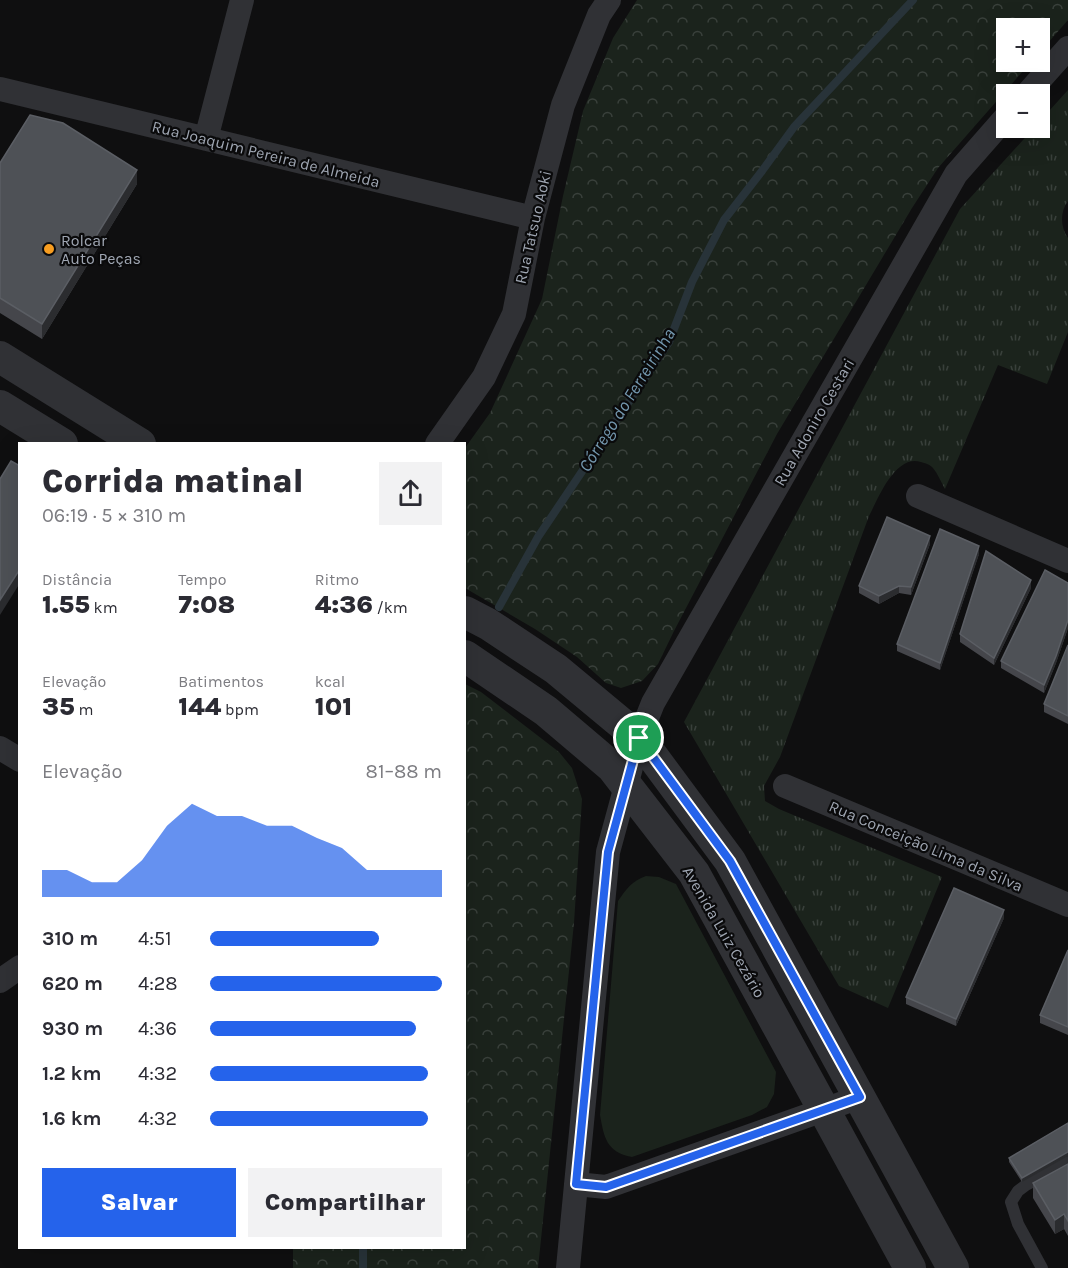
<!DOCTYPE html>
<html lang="pt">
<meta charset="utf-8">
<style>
body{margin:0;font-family:Karla,sans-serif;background:#f2f2f3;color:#2b2b33;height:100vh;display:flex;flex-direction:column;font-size:22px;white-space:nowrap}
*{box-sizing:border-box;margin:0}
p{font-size:20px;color:#7c7c81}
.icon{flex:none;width:33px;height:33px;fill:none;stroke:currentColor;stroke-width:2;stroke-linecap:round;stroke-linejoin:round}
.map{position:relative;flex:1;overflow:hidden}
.panel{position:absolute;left:18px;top:442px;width:448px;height:807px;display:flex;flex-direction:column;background:#fff;border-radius:0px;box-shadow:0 6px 24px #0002}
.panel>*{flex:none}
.fabs{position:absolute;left:996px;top:18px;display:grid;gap:12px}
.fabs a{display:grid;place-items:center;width:54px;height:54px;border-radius:0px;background:#fff;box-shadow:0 6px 24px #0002;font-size:30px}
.pin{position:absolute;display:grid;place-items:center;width:51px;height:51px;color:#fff;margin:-26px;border:3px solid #fff;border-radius:50%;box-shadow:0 2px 6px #0007}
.round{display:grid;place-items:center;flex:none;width:63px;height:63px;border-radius:0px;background:#f2f2f3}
.head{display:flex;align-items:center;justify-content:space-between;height:102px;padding:0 24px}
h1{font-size:33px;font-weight:800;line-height:45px}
.figures{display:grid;grid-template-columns:repeat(3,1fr);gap:9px;height:102px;padding:6px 24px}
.figures div{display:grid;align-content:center}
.figures b{font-size:26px;font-weight:800}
.figures small{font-size:16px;font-weight:400}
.figures p{font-size:16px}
.chart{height:168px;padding:12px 24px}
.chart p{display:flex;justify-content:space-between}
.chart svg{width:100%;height:108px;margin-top:6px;fill:#2563eb;opacity:.7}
.button{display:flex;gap:12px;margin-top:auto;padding:12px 24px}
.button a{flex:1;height:69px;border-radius:0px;background:#2563eb;color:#fff;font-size:24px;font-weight:800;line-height:69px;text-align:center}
.button a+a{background:#f2f2f3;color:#2b2b33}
ul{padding:0 24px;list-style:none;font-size:20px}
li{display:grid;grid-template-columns:96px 72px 1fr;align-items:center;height:45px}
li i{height:15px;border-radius:8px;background:#2563eb}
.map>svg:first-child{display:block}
.grass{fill:#1b231c}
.forest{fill:url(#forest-crowns)}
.park{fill:url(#park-tufts)}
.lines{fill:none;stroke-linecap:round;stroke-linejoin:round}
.stream{stroke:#283339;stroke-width:8}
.service{stroke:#303135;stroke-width:12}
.minor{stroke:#303135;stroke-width:24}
.tertiary{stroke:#303135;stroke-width:32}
.wall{fill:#45464b}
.shaded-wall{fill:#2b2c2f}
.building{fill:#4e5156;stroke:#5b5e64;stroke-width:1.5}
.route-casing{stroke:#fff;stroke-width:12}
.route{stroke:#2563eb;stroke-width:8}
.poi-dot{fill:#f79d20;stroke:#0a0a0b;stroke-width:2}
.labels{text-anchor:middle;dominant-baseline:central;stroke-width:4.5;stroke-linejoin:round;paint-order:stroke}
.street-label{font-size:16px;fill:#9fa6b2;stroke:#0a0a0b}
.poi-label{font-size:16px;fill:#9fa6b2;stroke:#0a0a0b;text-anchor:start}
.water-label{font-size:18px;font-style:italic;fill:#7498af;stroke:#0a0a0b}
</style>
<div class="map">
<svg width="1068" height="1268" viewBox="0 0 1068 1268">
<defs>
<pattern id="forest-crowns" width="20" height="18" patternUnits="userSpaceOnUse" patternTransform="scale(1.5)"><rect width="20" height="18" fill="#1b231c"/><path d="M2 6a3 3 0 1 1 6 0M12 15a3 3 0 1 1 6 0" fill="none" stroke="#39403b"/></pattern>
<pattern id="park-tufts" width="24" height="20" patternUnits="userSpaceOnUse" patternTransform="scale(1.5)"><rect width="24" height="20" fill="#1b231c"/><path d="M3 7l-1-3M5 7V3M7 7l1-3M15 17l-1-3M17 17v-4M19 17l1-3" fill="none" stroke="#39403b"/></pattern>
</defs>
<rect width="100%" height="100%" fill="#0f0f10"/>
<path class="grass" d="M646,876L659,877L676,884L776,1072L774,1094L767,1107L752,1115L632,1157C606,1152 604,1137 600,1115L618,901C627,888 632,881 646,876Z"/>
<path class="forest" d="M637,0H1068V20L1040,52V28H1006V62H1031L938,168L912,208L777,434L674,631L658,664L642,681L621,688L606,683L577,657L535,629L465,588V448L490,413L542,299L563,196L583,111L613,38Z
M465,684L481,692L559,752L572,768L582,799L574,923L538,1268H293V1248H465Z"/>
<path class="park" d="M1068,90V201C1060,211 1060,227 1068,238V332L1047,384L998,365L945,489C941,482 938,474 933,468C931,465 925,463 921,462C895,454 878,499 869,516L780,757L764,786L765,801L779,809L942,877L888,1008L839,986L684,722L960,209L1034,128H1040V121Z"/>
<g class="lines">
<path class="stream" d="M499,607L538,537L669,342L692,282L724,220L762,171L794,127L913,0
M363,1248V1268"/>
<path class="service" d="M1042,1268L1018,1224L1011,1202L1018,1191L1026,1185L1068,1162"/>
<path class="minor" d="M0,89L533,218
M1027,94L1068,48
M206,139L242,0
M437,444L484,377L514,314L533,218L563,105L599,15L609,0
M918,496L1068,561
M0,748L20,760
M785,786L1068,905
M0,981L20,967
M576,1184L606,1187L860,1097
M568,1268L608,852L639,738L653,703L956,174L1006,117"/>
<path class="tertiary" d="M0,357L140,444
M0,406L62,444
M465,612L488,624L556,669L639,738L730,861L953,1268
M465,656L546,711L612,767L694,873L824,1110L910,1268"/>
</g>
<path class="wall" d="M0,163L137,184L42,339L0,313Z
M930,544L911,595L899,593L879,604L859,593V586Z
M979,554L940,670L897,651V644Z
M1068,583V628L1056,663L1044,693L1001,668V661Z
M1031,588L994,665L960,642V634Z
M1068,645V724L1044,712V704Z
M1004,918L956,1026L906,1004V997Z
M1068,950V1035L1040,1023V1015Z
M1068,1123L1022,1182L1009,1162V1158Z
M1068,1164V1236L1064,1229L1055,1234L1033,1198V1183Z"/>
<path class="shaded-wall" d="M137,170V184L42,339V324Z
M930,536V544L911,595V587Z
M979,546V554L940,670V663Z
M20,569V583L0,615V600Z
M1031,580V588L994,665V658Z
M899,586V593L879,604V596Z
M1068,620V628L1056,663L1044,693V685Z
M1004,910V918L956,1026V1019Z
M1068,1152V1156L1022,1182V1178Z
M1064,1214V1229L1055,1234V1220Z"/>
<path class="building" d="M30,115L63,123L137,170L42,324L0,298V163Z
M11,461L20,466V569L0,600V479Z
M887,517L930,536L911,587L899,586L879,596L859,586Z
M940,529L979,546L940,663L897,644Z
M986,551L1031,580L994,658L960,634Z
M1045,570L1068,583V620L1056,656L1044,685L1001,661Z
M1068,645V716L1044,704Z
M954,888L1004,910L956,1019L906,997Z
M1068,950V1027L1040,1015Z
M1068,1123V1152L1022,1178L1009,1158Z
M1068,1164V1221L1064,1214L1055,1220L1033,1183Z"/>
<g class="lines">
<defs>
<path id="route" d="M639,738L730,861L860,1097L606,1187L576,1184L608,852Z"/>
</defs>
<use href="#route" class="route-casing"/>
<use href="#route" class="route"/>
</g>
<circle class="poi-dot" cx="49" cy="249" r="6"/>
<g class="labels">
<g class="street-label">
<text transform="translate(266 154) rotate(14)">Rua Joaquim Pereira de Almeida</text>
<text transform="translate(533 227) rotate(-77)">Rua Tatsuo Aoki</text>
<text transform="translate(814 422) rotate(-60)">Rua Adoniro Cestari</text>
<text transform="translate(926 846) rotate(23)">Rua Conceição Lima da Silva</text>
<text transform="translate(724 932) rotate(60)">Avenida Luiz Cezário</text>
</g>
<g class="poi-label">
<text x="61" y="240">Rolcar<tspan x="61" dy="18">Auto Peças</tspan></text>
</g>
<g class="water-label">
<text transform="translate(627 400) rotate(-58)">Córrego do Ferreirinha</text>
</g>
</g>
</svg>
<div class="fabs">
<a>+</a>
<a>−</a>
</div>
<div class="pin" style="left:639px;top:738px;background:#1e9e55"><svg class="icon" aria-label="arrive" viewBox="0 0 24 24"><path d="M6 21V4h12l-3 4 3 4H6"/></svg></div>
<section class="panel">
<div class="head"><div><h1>Corrida matinal</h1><p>06:19 · 5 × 310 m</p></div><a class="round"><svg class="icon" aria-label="share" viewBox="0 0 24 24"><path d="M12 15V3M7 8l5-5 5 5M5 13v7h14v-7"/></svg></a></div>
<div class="figures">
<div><p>Distância</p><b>1.55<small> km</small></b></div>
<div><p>Tempo</p><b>7:08</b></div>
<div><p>Ritmo</p><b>4:36<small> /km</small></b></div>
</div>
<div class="figures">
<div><p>Elevação</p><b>35<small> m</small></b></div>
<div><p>Batimentos</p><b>144<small> bpm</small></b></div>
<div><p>kcal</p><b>101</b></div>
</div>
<div class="chart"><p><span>Elevação</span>81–88 m</p>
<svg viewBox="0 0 160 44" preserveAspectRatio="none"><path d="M0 44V33L10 33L20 38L30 38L40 29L50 15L60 6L70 11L80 11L90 15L100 15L110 20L120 24L130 33L140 33L150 33L160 33V44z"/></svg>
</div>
<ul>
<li><b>310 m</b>4:51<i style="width:73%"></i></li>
<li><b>620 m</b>4:28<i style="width:100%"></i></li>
<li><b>930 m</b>4:36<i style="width:89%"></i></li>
<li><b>1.2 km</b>4:32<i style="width:94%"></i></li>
<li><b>1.6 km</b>4:32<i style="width:94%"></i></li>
</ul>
<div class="button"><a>Salvar</a><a>Compartilhar</a></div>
</section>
</div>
